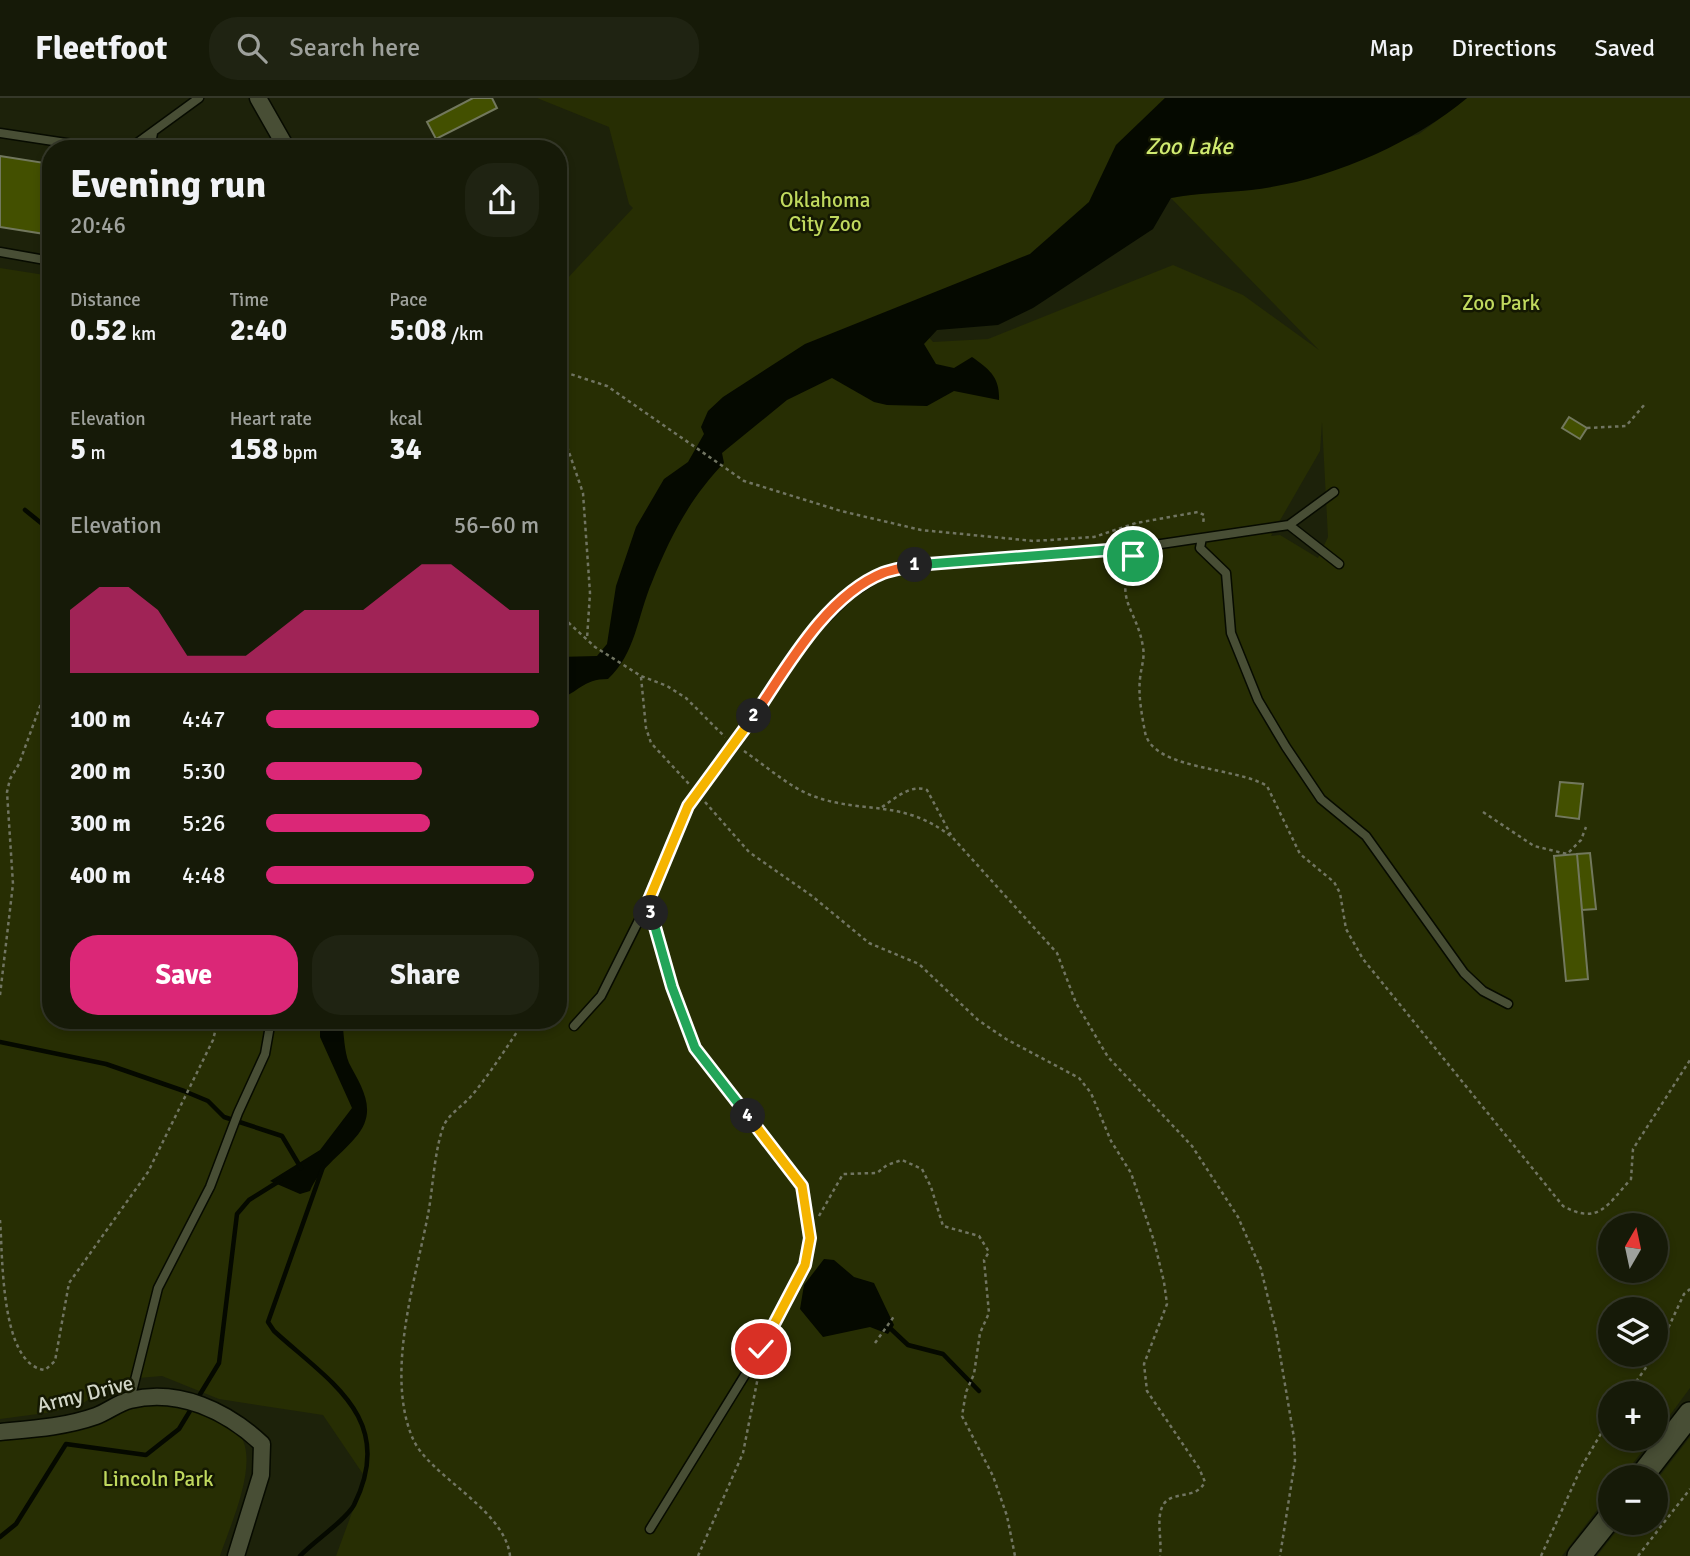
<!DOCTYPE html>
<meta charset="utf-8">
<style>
body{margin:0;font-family:Signika,sans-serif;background:#1f2312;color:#f1f3f6;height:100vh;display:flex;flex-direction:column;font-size:26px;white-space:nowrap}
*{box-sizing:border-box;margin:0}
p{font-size:23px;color:#9ea19c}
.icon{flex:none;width:38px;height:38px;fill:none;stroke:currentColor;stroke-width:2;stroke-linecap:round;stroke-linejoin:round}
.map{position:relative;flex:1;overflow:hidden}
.side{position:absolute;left:42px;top:42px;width:525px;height:889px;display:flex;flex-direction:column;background:#161a08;border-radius:28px;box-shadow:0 4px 10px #0003,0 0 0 2px #353829}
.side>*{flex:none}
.needle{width:46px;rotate:9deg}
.fabs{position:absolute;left:1598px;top:1115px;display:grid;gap:14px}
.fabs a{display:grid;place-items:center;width:70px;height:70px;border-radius:50%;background:#161a08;box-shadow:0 4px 10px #0003,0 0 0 2px #353829;font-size:35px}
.pin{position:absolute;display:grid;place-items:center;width:60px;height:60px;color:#fff;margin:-30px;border:4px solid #fff;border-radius:50%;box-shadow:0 2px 7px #0007}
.km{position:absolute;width:35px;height:35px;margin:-18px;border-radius:50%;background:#222;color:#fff;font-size:19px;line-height:35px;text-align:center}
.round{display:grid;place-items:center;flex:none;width:74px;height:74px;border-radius:28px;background:#1f2312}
.headline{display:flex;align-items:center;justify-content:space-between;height:119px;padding:0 28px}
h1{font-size:38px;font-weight:700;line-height:52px}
.stats{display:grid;grid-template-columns:repeat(3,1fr);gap:10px;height:119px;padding:7px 28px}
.stats div{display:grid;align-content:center}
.stats b{font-size:30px;font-weight:700}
.stats small{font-size:19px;font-weight:400}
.stats p{font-size:19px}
.chart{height:196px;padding:14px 28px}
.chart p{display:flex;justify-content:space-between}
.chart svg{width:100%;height:126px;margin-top:7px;fill:#db2777;opacity:.7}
.primary-button{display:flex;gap:14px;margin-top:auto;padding:14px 28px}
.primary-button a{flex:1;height:80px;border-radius:28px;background:#db2777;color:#fff;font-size:28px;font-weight:700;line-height:80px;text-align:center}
.primary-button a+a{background:#1f2312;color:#f1f3f6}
ul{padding:0 28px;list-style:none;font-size:23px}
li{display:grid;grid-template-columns:112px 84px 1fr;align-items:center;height:52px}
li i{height:18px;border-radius:9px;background:#db2777}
header{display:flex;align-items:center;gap:42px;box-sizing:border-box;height:98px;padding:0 35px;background:#161a08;border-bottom:2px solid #353829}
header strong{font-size:33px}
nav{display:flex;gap:38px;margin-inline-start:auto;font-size:24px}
.search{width:490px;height:63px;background:#1f2312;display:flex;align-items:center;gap:18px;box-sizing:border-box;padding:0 24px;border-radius:28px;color:#9ea19c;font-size:26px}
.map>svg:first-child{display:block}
.green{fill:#272e03;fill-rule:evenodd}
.water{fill:#050900}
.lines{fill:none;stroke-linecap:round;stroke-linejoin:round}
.stream{stroke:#050900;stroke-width:4.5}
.building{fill:#435000;stroke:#72785d;stroke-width:2}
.lane-casing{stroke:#070b00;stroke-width:11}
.street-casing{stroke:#070b00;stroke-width:19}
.secondary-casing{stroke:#070b00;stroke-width:26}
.path{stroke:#717562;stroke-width:2.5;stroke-dasharray:3.5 3.5;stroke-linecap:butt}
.lane{stroke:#484e35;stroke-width:8}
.street{stroke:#484e35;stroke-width:16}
.secondary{stroke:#484e35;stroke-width:23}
.split-1-casing{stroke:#fff;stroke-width:14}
.split-2-casing{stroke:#fff;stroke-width:14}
.split-3-casing{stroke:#fff;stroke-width:14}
.split-4-casing{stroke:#fff;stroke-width:14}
.split-5-casing{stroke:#fff;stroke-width:14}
.split-1{stroke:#22a559;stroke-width:9}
.split-2{stroke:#f0652b;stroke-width:9}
.split-3{stroke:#f5b400;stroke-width:9}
.split-4{stroke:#22a559;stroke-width:9}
.split-5{stroke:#f5b400;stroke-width:9}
.labels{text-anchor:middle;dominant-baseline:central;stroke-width:5;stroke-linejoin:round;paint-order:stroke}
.park-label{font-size:21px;fill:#c0d95e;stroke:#141802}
.street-label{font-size:21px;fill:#d2d6c8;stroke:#141802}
.water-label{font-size:23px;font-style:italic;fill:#d1eb71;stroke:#141802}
</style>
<header>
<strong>Fleetfoot</strong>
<div class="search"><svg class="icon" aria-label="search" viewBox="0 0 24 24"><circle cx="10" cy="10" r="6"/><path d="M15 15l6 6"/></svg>Search here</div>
<nav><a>Map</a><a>Directions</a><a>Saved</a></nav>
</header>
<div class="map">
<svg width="1690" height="1458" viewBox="0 0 1690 1458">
<rect width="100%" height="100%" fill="#1d220a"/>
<path class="green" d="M537,0H1165L1116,47L1089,104L1030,156L903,209L933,244L988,241L1173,167L1243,197L1319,252L1171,100L1206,94L1252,92L1419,36L1467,0H1690V1290L1656,1336V1295H1610V1340L1652,1341L1622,1379H1610V1395L1562,1458H336L365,1379L323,1317L219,1301L162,1278L115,1282L85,1304L53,1314L0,1321V170L51,178V922H558V181L564,184L633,110L629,106L609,29ZM1322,324L1328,439L1318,460L1280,437L1271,438L1320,353ZM1610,1127H1656V1172H1610ZM1610,1211H1656V1256H1610Z
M175,1302C193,1311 217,1319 234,1331C265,1354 230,1427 220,1458H0V1343L34,1339L90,1324L129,1305Z
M1690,1339V1458H1597L1623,1425L1656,1424V1383Z"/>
<path class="water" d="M1165,0H1467C1411,47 1324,84 1251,92C1224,95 1198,95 1171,100L1153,131L1033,210L998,227L937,232L924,246L936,266L954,270L972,259C989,271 1000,279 999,302L954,293L927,308L887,307L874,304L832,280L787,302L722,355L724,365C690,400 670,439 652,484C637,519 636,555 608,581C582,581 579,595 558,601V590L567,587L569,580L558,581V559L597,558L607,546L616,488L636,429L664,381L688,364L704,336L701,329L708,313L723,299L805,246L1030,156L1089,104L1116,47Z
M320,922H342C344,935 344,953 349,965C362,990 379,1013 355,1040C339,1059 319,1071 310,1093L300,1096L270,1083L320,1052L352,1010L320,939Z
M824,1161L834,1162L854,1179L874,1185L894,1227L888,1236L870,1229L823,1239L800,1211L804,1187Z"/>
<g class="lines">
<path class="stream" d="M25,412L51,433
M0,944L106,966L184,993L208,1003L224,1019L282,1038L301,1070
M891,1231L908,1247L943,1256L979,1293
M0,1439L16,1426L66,1346L146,1357L179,1331L219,1265L237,1116L249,1102L281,1082
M300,1458C314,1443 345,1423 354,1407C397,1321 330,1284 274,1233L268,1224L323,1069"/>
</g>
<path class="building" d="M473,0H492L497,10L436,41L427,24Z
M0,58L51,66V137L0,129Z
M1569,319L1587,330L1580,341L1562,330Z
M1560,684L1583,686L1579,721L1556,718Z
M1590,755L1596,811L1582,812L1577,756Z
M1577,756L1588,881L1566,883L1554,758Z"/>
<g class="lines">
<defs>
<path id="lane" d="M0,35L106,51
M129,51L199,0
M150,51L153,35
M0,154L51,163
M1289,427L1334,394
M1202,440L1200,450L1226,475L1231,535L1258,602L1286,649L1321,701L1366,738L1464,875L1483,893L1508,906
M574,928L601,898L648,804
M130,1302L158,1190L210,1089L238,1015L265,956L271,922
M650,1431L761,1251L805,1167L810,1140L802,1088L695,950L672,889L648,804L688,708L735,647L811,535L850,496L883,475L926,465L1134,450L1289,427L1339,466"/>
<path id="street" d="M258,0L287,51
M0,1334C32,1331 65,1329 96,1318C107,1314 118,1305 130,1302C179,1290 227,1313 262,1346L261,1377L236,1458"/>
<path id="secondary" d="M1641,1379L1690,1316
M1579,1458L1610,1419"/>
</defs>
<use href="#lane" class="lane-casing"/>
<use href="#street" class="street-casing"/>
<use href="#secondary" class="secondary-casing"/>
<path class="path" d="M558,272L607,288L744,383L841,413L921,432L1034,443L1094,439L1136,425L1198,414L1204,417L1203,427
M558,322L583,395L590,495L587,541
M1587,330L1626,328L1645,306
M1135,439L1136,425
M1131,463C1115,505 1137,511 1143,549C1145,561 1141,569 1140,581C1138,597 1142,618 1145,634C1152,672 1237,669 1267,688L1300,756L1334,784L1340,795L1346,831L1363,861L1563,1108C1599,1128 1608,1106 1631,1081L1633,1051L1690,962
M558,515L595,549L641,578L667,588L686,600L725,639
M641,579L646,630L651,645L689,686
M744,653C766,668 789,689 813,698C865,717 902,700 952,739L1057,855L1076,905L1108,959L1192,1048L1238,1119L1261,1171L1276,1233L1294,1340L1295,1363L1280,1458
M705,704L749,754L812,798L869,845L919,866L978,922L1006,941L1079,980L1091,995L1111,1043L1131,1075L1154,1143L1164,1184L1167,1206L1144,1266L1147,1293L1199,1370L1205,1384C1195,1404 1167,1390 1161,1412C1157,1426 1162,1443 1160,1458
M882,709C896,700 910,686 927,692L951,737
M1483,714L1534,748L1567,756L1581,742L1586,729
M0,897L13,786L7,694L10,681L19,666L51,578
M819,1118L843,1076L877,1075L887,1067L902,1062L922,1071L931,1089L943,1128L979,1138L989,1154L984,1162L989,1215L980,1235L974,1276L966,1294L962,1318L993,1378L1007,1418L1015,1458
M0,1122C3,1159 0,1267 45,1272L55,1263L69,1185L148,1074L213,942L218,922
M875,1245L895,1217
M1628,1295L1657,1254L1684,1196L1690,1191
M510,1458C505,1411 429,1378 413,1341C384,1275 417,1178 429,1111C433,1087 435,1049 444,1027C449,1016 465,1006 473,996C492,973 508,947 525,922
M698,1458L743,1355L758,1279
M1541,1458L1582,1368L1610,1320
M1638,1458L1690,1391"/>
<use href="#lane" class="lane"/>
<use href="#street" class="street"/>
<use href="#secondary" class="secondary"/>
</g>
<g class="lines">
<defs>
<path id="split-1" d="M915,467L1134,450L1133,458"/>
<path id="split-2" d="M754,618C787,569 826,498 883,475C893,471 905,470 915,467"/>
<path id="split-3" d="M651,815L648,804L688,708L754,618"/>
<path id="split-4" d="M651,815L672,889L695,950L748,1018"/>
<path id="split-5" d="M748,1018L802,1088L810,1140L805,1167L761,1251"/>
</defs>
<use href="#split-1" class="split-1-casing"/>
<use href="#split-2" class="split-2-casing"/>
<use href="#split-3" class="split-3-casing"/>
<use href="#split-4" class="split-4-casing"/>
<use href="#split-5" class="split-5-casing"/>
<use href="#split-1" class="split-1"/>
<use href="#split-2" class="split-2"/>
<use href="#split-3" class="split-3"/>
<use href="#split-4" class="split-4"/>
<use href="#split-5" class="split-5"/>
</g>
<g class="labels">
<g class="park-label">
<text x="825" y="102">Oklahoma<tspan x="825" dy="24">City Zoo</tspan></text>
<text x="1501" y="205">Zoo Park</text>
<text x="158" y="1381">Lincoln Park</text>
</g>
<g class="street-label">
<text transform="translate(85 1296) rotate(-14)">Army Drive</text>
</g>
<g class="water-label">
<text x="1189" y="48">Zoo Lake</text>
</g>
</g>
</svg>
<div class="fabs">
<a><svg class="needle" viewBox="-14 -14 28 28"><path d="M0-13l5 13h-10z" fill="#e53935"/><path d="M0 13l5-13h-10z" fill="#9ea19c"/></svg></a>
<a><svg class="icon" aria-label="layers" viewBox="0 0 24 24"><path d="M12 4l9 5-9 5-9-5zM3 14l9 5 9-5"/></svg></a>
<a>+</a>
<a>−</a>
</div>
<div class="pin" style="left:1133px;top:458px;background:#1e9e55"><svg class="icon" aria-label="arrive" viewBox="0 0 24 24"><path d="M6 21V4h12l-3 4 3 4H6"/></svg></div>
<div class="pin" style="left:761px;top:1251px;background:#d93025"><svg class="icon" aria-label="check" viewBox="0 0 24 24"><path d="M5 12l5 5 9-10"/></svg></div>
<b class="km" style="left:915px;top:467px">1</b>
<b class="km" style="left:754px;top:618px">2</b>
<b class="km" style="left:651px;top:815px">3</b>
<b class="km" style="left:748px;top:1018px">4</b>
<section class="side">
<div class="headline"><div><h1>Evening run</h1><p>20:46</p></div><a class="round"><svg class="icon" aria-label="share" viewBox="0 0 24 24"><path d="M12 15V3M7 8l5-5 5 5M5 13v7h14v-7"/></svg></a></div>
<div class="stats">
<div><p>Distance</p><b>0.52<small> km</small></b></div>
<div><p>Time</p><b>2:40</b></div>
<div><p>Pace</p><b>5:08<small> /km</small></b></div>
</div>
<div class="stats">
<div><p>Elevation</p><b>5<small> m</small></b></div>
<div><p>Heart rate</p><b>158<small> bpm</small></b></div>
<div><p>kcal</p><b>34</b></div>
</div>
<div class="chart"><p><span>Elevation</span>56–60 m</p>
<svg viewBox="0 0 160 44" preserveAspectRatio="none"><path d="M0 44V22L10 14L20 14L30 22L40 38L50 38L60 38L70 30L80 22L90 22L100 22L110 14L120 6L130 6L140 14L150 22L160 22V44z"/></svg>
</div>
<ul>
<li><b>100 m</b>4:47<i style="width:100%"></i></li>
<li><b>200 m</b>5:30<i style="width:57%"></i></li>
<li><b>300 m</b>5:26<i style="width:60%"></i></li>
<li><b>400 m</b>4:48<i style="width:98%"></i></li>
</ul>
<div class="primary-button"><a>Save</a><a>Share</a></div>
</section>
</div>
